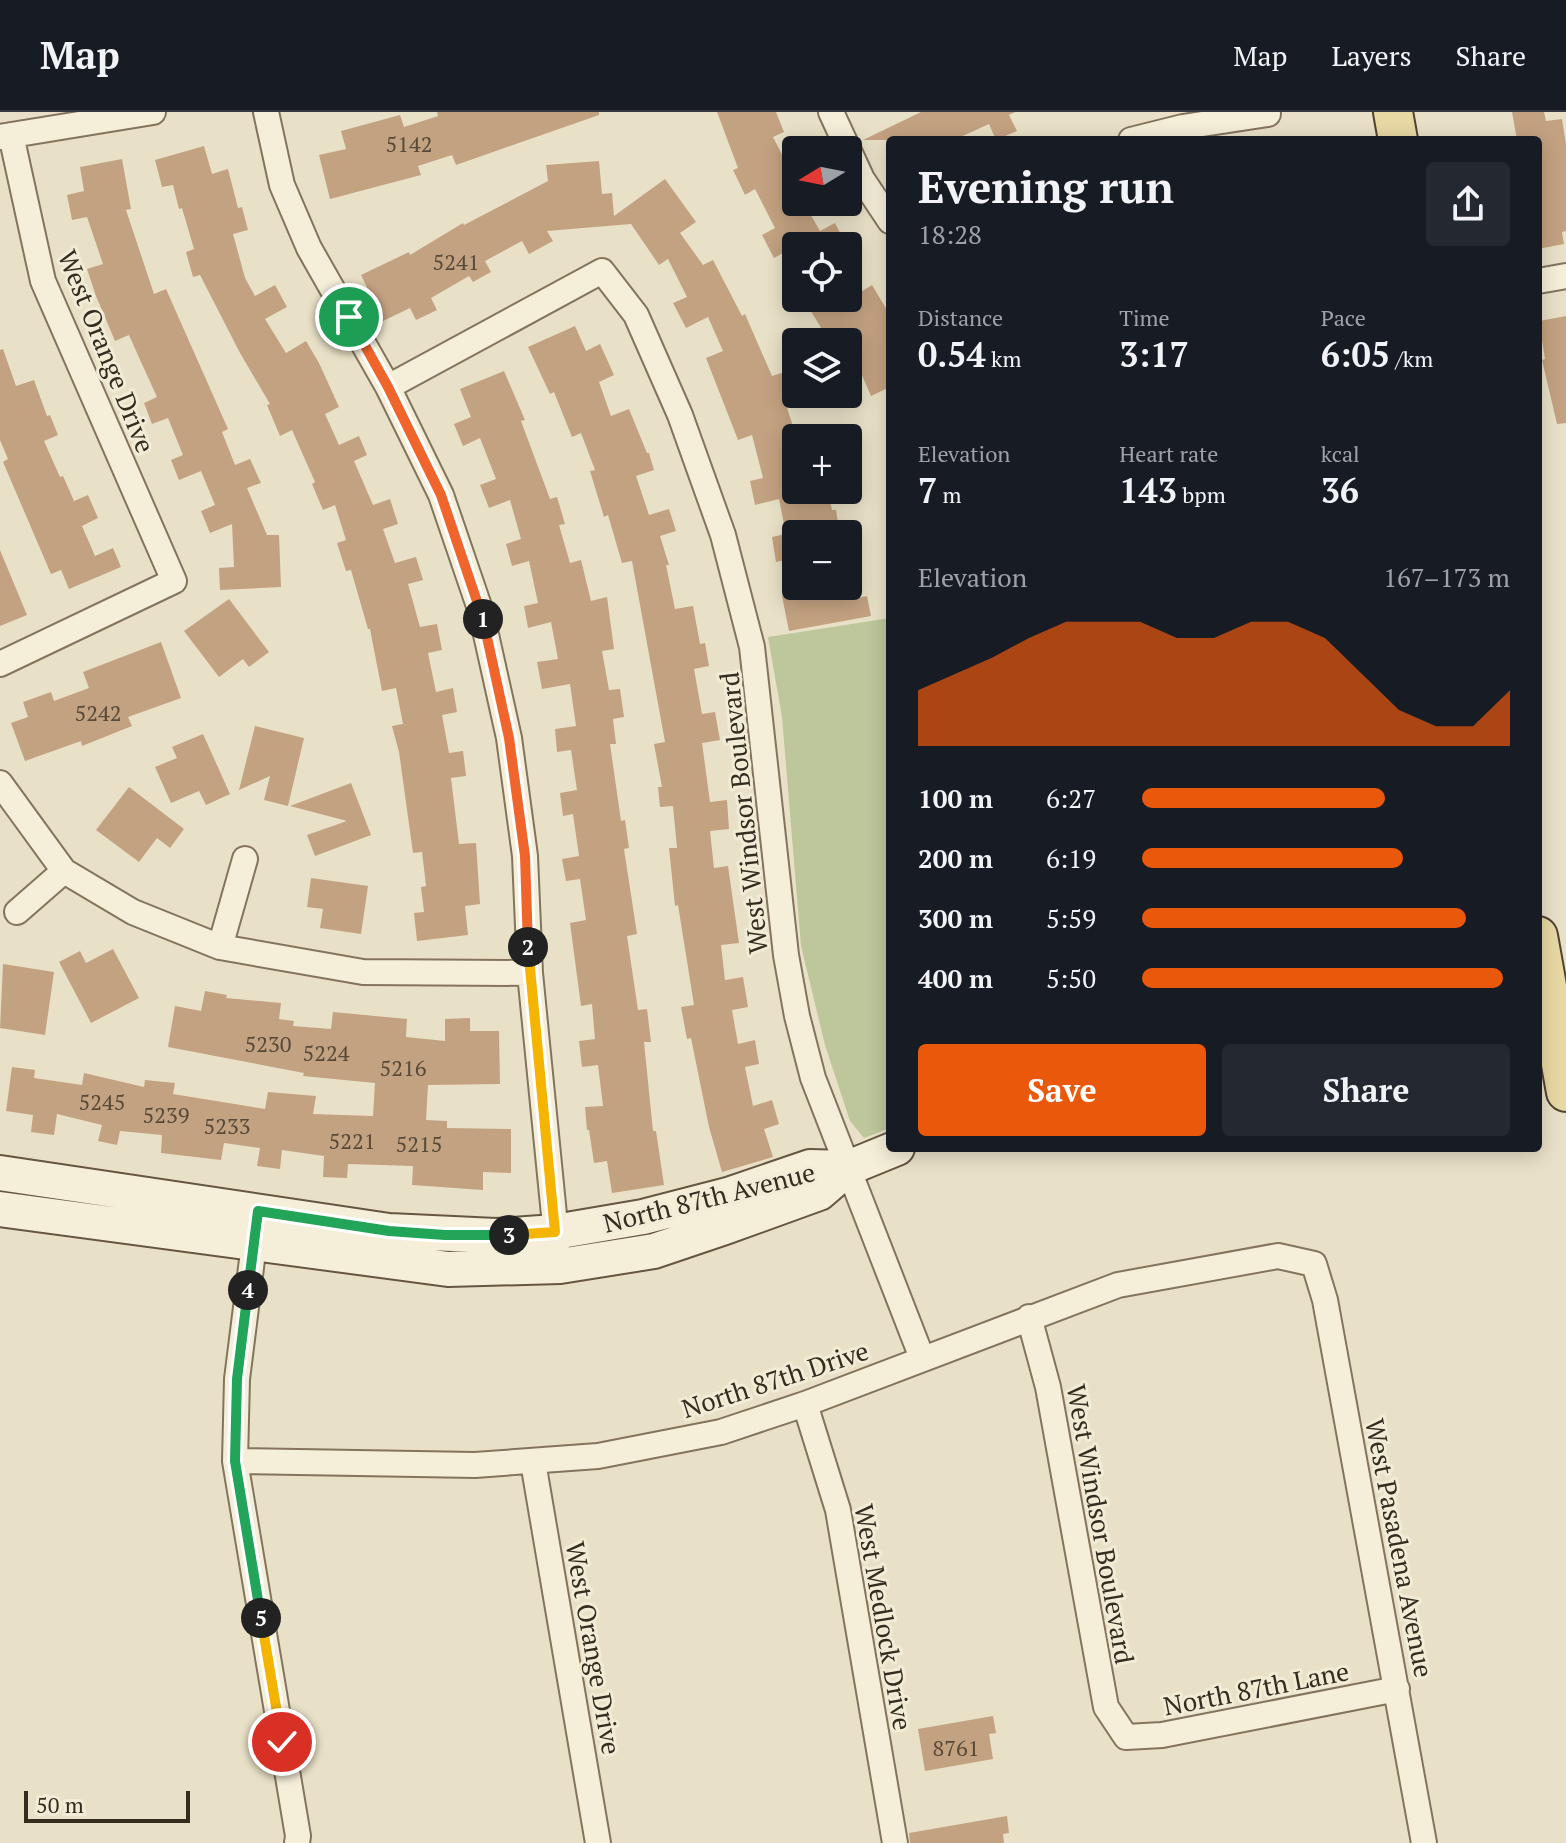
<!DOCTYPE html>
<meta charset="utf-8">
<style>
body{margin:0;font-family:"PT Serif",serif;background:#242831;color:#f1f3f6;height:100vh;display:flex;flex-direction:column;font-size:30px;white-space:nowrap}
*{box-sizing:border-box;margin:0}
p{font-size:26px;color:#9ea1a6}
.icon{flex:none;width:44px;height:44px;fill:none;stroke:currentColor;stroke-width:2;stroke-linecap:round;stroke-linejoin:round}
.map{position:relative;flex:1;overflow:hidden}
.panel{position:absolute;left:886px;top:24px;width:656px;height:1016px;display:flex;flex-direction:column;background:#171b24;border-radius:8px;box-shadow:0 4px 20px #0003}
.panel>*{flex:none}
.needle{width:52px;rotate:260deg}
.fabs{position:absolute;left:782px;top:24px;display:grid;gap:16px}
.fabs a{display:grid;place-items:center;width:80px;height:80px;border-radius:8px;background:#171b24;box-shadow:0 4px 20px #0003;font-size:40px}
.scale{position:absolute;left:24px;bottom:20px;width:166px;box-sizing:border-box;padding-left:8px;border:4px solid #352c20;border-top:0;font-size:22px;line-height:28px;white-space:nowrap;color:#352c20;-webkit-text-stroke:6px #f1ecd6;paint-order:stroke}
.pin{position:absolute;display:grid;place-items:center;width:68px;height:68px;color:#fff;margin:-34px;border:4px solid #fff;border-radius:50%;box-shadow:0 2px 8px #0007}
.km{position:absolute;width:40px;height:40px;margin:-20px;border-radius:50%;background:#222;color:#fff;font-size:22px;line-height:40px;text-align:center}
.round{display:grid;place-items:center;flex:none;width:84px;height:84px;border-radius:8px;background:#242831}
.overview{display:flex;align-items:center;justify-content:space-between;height:136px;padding:0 32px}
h1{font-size:44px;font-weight:700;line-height:60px}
.stats{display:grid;grid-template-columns:repeat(3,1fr);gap:12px;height:136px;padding:8px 32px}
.stats div{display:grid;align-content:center}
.stats b{font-size:34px;font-weight:700}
.stats small{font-size:22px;font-weight:400}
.stats p{font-size:22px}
.chart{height:224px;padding:16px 32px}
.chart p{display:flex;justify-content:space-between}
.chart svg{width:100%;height:144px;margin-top:8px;fill:#ea580c;opacity:.7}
.primary-button{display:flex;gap:16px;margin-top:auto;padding:16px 32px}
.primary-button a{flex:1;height:92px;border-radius:8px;background:#ea580c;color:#fff;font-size:32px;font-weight:700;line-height:92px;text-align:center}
.primary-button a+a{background:#242831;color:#f1f3f6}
ul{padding:0 32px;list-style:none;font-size:26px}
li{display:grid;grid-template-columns:128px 96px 1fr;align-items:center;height:60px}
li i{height:20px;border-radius:10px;background:#ea580c}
header{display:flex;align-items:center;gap:48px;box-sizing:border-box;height:112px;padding:0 40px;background:#171b24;border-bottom:2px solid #363941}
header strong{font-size:38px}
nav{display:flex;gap:44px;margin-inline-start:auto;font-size:28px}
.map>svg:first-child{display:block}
.green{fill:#bec69c}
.building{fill:#c3a281}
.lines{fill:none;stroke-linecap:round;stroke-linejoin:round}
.street-casing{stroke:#83745e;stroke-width:28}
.secondary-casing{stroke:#655642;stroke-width:38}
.primary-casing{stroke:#514332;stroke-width:42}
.street{stroke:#f5efd9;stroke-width:24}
.secondary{stroke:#f5efd9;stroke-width:34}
.primary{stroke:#e8d8a4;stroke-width:38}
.split-1-casing{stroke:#fff;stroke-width:16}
.split-2-casing{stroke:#fff;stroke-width:16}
.split-3-casing{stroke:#fff;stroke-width:16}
.split-4-casing{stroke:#fff;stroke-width:16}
.split-5-casing{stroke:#fff;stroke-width:16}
.split-6-casing{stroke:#fff;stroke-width:16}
.split-1{stroke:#f0652b;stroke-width:10}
.split-2{stroke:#f0652b;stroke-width:10}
.split-3{stroke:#f5b400;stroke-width:10}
.split-4{stroke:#22a559;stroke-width:10}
.split-5{stroke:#22a559;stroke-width:10}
.split-6{stroke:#f5b400;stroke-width:10}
.labels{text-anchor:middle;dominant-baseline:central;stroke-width:6;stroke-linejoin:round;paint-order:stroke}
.number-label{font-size:22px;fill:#584a38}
.street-label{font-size:26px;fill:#352c20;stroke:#f1ecd6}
</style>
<header>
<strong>Map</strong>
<nav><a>Map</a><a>Layers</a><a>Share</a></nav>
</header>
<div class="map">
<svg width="1566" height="1731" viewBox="0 0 1566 1731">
<rect width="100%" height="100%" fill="#e9e1c7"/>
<path class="green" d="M890,506V1016L864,1026L850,1009L825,933L801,834L782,605L768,525Z"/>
<path class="building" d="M437,0H599V3L456,53L452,43L418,54L421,63L330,87L319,43L346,37L341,19L400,3L404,15L438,4Z
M717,0H776L784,20L773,25L796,70V104L808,98L820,119L835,111L847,134H796L774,146L762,123L775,116L755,77L745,83L733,58L738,56Z
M921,0H1015L1009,3L1017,19L996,28L989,12L954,28H863Z
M1512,0H1544L1546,9L1562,7L1566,32V119L1562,120L1564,132L1538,137V28H1517Z
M204,34L212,62L228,57L238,96L242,95L248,118L233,122L245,166L255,184L275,173L287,195L265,207L286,241L306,229L319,251L339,295L325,302L339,333L359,324L367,343L354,349L373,393L390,387L398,412L383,417L395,451L416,445L423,468L408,472L420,515L437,512L442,538L428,541L436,580L453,576L457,600L442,603L449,641L463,639L466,664L451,666L459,732L476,731L480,792L465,794L468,823L417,829L414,801L424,800L421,775L426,774L422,740L413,741L399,640L392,614L403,612L396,576L382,579L370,517H368L351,458L346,459L337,431L346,428L335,393L323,398L312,372L315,370L292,318L280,324L267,293L270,292L240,241L200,163L193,165L186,140L194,137L182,96L179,97L173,73L162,75L155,48Z
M122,47L131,97L126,98L154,182L166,177L228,317L222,320L235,353L250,347L261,371L247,376L267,423H279L281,475L220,478L219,456L234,455L232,412L210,421L201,399L215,393L201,359L179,368L171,348L183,343L168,306L152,312L144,291L157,285L141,250L129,223L115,229L96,184L87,157L103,152L87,105L72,108L67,83L84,79L80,55Z
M599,49L602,82L612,81L614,104L665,67L696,110L680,121L703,153L713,148L742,204L745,202L772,264L785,260L792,281L783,284L796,323V378H812L814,386L829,383L832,398H836L840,422H796V446L776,450L772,425L786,422L779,387L755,393L750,369L763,366L752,323L738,328L706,246L723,239L708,205L686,216L673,191L687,185L668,147L659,153L631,112L547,119L553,129L529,142L522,129L485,149L491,160L473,170L469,164L431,186L437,198L416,208L410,196L383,209L361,163L409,140L410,143L463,111L464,113L548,69L546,53Z
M872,173L890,203V275L871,284L861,261L848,267V217L829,229L803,186H851Z
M1566,204V311L1557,312L1542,248L1545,247L1539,209Z
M575,214L586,239L600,232L614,263L599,270L611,304L629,297L647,341H649L654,358L636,364L649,403L669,397L676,419L660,424L669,453H666L675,497L693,494L700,532L705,531L709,554L694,557L702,602L715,600L720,628L702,631L710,690L727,688L729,717L710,719L714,756L728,754L739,831L721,833L725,868L743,865L748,895L732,898L738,932L755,928L759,952L745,955L753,994L772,988L779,1012L764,1017L773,1045L722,1060L709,1015L691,926L687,927L681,895L694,893L678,793L675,794L669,736H677L673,694L660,695L658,675H662L654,632L665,630L632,449L622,451L608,403L604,405L590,359L595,358L581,321L572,325L554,280L550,282L528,235Z
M3,237L16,274L34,268L47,304L50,303L58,323L44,329L60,365L63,364L74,389L88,383L98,406L82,414L95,444L113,436L121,455L69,477L61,458L51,462L3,350L8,347L0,328V238Z
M504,259L525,308L521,309L550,387L557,385L565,412L559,413L570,451L581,448L591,489L607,485L614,537L602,539L609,578L620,577L624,605L613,607L616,632H610L621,709L625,708L629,736L624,737L637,822L627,824L638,898L647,897L651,930H644L653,1019H656L664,1073L612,1081L607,1049L594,1051L589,1018H587L585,995L603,994L598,953L582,955L579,929L595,927L592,892L581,894L570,811L586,808L580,767L566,769L562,747L579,744L573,702L563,704L560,681L577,678L571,638L557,640L555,617L576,614L570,572L542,577L537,550L558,547L551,510L528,516L524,494L538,491L529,449L512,454L506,432L521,427L510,388L489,396L480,373L496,367L480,326L463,334L454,312L471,305L460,277Z
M0,438L27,503L0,514Z
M798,474H850L852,487L867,484L871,504L789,519L782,484L799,481Z
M229,487L269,540L249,555L243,547L219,565L184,519Z
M161,530L181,586L128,605L132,614L82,634L81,629L25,649L11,611L28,605L23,590L51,580L54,589L89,576L83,560Z
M255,614L304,626L288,694L264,688L270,664L239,678Z
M203,622L230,682L206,693L199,679L171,691L155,655L177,646L172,635Z
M351,671L371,723L315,744L307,723L347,709L290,694Z
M129,675L184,717L170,736L157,726L139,750L96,718Z
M311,766L368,774L361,822L320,816L323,797L307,795Z
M113,837L139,886L91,911L59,850L80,839L86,851Z
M3,852L54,860L45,923L0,916Z
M205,879L227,883L226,886L281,891L279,907L294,909L293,914L331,917L333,900L407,907L406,925L445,929V907L470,906V919H499L500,972L428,973L426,1008L447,1009V1016L511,1017V1061L483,1060V1078L412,1073L413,1054L348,1052L347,1066L323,1065L324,1044L282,1038L280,1057L257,1054L260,1036L224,1031L221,1048L161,1041L162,1023L120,1019L117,1033L98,1029L102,1013L57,1002L54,1023L31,1020L33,1003L6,999L12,955L35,958L34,966L82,973L84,961L144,975L145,968L175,971L173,982L265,997L268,980L316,984L313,1002L373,1004L375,971L303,964L304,961L168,935L175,894L201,899Z
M993,1604L996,1621L989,1622L993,1647L925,1659L918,1617Z
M1007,1704L1009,1721L1003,1722L1004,1731H910L909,1721Z"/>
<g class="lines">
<defs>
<path id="street" d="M266,0L282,73L309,136L388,275L441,383L481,500L509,626L525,744L530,861L557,1133
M831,0L862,67L890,109
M0,25L153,0
M1131,28L1183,15L1268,2
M1538,169L1566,164
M388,275L602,159L636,203L680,303L723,423L752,535L786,843L797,904L813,966L922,1246
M0,552L174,469L43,169L11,23
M0,671L64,759L133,800L220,835L363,860L530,861
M17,800L64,759
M220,835L245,747
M256,1116L237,1267L235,1349L298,1724L297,1731
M1029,1205L1048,1275L1106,1595L1126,1625L1162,1623L1397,1577
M805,1292L838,1398L895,1731
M235,1349L475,1353L598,1344L721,1320L805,1292L1118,1173L1278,1144L1314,1152L1325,1188L1424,1731
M533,1350L598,1731"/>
<path id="secondary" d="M0,1061L389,1119L496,1124L555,1120L643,1105L728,1083L810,1055L848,1056
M0,1097L448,1157L560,1154L654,1139L725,1115L819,1081L848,1056L897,1036"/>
<path id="primary" d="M1393,0L1398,28
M1538,824L1566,980"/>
</defs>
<use href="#street" class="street-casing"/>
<use href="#secondary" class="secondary-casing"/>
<use href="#primary" class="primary-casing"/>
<use href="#street" class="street"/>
<use href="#secondary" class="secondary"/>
<use href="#primary" class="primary"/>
</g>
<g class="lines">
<defs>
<path id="split-1" d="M349,205L388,275L441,383L483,507"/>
<path id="split-2" d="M483,507L509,626L525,744L528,835"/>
<path id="split-3" d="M509,1123L555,1120L528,835"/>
<path id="split-4" d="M248,1178L258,1099L389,1119L445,1123H509"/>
<path id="split-5" d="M248,1178L237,1267L235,1349L261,1506"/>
<path id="split-6" d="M261,1506L282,1630"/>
</defs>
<use href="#split-1" class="split-1-casing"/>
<use href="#split-2" class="split-2-casing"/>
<use href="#split-3" class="split-3-casing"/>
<use href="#split-4" class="split-4-casing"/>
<use href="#split-5" class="split-5-casing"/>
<use href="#split-6" class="split-6-casing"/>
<use href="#split-1" class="split-1"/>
<use href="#split-2" class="split-2"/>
<use href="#split-3" class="split-3"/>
<use href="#split-4" class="split-4"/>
<use href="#split-5" class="split-5"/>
<use href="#split-6" class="split-6"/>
</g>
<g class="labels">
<g class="number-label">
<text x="409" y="31">5142</text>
<text x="456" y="149">5241</text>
<text x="98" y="600">5242</text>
<text x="268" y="931">5230</text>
<text x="326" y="940">5224</text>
<text x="403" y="955">5216</text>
<text x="102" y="989">5245</text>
<text x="166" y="1002">5239</text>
<text x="227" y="1013">5233</text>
<text x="352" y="1028">5221</text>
<text x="419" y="1031">5215</text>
<text x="956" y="1635">8761</text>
</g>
<g class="street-label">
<text transform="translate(107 239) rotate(68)">West Orange Drive</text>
<text transform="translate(743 701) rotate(-96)">West Windsor Boulevard</text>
<text transform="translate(709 1085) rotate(-14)">North 87th Avenue</text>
<text transform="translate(775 1267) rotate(-18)">North 87th Drive</text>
<text transform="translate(1101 1412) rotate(80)">West Windsor Boulevard</text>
<text transform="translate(1400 1436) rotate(79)">West Pasadena Avenue</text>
<text transform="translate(884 1505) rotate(80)">West Medlock Drive</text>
<text transform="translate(594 1536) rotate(80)">West Orange Drive</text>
<text transform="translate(1256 1576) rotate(-11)">North 87th Lane</text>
</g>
</g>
</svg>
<div class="fabs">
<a><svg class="needle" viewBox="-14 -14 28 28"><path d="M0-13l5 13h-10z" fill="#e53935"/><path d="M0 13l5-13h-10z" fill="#9ea1a6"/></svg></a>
<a><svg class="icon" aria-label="locate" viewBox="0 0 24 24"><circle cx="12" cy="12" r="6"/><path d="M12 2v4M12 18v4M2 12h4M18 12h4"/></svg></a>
<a><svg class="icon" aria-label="layers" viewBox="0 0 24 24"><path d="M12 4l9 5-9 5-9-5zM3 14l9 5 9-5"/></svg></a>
<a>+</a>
<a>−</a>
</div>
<div class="scale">50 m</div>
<div class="pin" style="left:349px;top:205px;background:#1e9e55"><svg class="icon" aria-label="arrive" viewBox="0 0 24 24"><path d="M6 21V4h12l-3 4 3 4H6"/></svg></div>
<div class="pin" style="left:282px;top:1630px;background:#d93025"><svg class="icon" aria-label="check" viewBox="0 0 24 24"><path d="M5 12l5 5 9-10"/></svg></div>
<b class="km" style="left:483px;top:507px">1</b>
<b class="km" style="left:528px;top:835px">2</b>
<b class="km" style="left:509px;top:1123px">3</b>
<b class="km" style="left:248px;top:1178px">4</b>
<b class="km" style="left:261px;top:1506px">5</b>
<section class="panel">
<div class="overview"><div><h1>Evening run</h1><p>18:28</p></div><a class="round"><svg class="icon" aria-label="share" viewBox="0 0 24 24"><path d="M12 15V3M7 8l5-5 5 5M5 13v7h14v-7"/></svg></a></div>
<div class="stats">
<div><p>Distance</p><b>0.54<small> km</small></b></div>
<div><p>Time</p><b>3:17</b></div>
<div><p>Pace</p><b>6:05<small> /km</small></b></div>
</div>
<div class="stats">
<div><p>Elevation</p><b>7<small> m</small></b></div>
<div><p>Heart rate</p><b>143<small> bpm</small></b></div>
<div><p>kcal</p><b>36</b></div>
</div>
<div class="chart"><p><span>Elevation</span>167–173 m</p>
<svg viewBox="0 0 160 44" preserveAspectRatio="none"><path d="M0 44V27L10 22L20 17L30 11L40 6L50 6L60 6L70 11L80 11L90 6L100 6L110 11L120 22L130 33L140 38L150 38L160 27V44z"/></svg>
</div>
<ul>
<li><b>100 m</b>6:27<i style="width:66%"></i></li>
<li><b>200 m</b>6:19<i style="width:71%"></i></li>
<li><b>300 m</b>5:59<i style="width:88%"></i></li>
<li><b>400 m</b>5:50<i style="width:98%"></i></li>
</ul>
<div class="primary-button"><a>Save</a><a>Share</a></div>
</section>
</div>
